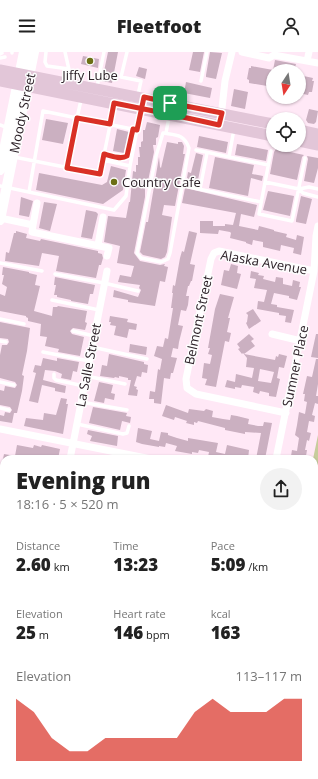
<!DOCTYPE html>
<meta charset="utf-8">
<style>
body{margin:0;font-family:"Open Sans",sans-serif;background:#f2f2f2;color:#222;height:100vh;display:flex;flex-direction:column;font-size:15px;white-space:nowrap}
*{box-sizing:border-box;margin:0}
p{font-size:13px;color:#767676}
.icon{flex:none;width:22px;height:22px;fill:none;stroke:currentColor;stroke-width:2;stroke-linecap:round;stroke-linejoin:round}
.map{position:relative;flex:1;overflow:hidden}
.panel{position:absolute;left:0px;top:403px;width:318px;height:324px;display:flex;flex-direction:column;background:#fff;border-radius:12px 12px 0 0;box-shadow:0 1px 3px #0004}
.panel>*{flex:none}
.needle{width:26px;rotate:192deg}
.fabs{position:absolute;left:266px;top:12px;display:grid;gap:8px}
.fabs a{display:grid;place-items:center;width:40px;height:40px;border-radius:50%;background:#fff;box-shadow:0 1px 3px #0004;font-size:20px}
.pin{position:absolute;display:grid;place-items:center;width:34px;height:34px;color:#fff;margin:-17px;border-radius:8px;box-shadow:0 2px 6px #0006}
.round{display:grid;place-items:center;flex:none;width:42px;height:42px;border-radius:21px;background:#f2f2f2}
.head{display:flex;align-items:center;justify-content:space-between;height:68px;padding:0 16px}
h1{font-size:22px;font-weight:800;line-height:30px}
.figures{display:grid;grid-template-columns:repeat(3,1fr);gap:6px;height:68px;padding:4px 16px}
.figures div{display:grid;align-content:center}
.figures b{font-size:17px;font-weight:800}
.figures small{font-size:11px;font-weight:400}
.figures p{font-size:11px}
.chart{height:112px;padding:8px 16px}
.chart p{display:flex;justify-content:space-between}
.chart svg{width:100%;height:72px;margin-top:4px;fill:#d93025;opacity:.7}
header{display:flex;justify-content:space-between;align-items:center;height:52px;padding:0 16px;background:#fff;font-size:18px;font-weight:800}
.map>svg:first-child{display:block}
.green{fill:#c7cc9c}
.building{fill:#cbb0c1;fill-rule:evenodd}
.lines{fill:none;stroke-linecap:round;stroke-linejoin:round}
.service{stroke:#fff;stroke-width:3.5}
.minor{stroke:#fff;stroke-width:7}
.secondary{stroke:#fff;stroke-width:10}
.primary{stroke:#e2c6d8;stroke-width:11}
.route-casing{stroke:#fff;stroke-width:8}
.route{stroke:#d93025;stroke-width:5}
.poi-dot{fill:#6b6f14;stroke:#fdfdfd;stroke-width:1.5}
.labels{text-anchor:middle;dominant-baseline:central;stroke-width:3;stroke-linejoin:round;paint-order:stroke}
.poi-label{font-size:13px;fill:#2c2128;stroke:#fdfdfd}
.street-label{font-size:13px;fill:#2c2128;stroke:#fdfdfd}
</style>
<header><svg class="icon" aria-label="menu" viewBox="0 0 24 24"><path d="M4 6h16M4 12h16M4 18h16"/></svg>Fleetfoot<svg class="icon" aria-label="person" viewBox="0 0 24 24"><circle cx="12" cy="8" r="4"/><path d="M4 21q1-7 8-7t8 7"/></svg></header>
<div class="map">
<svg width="318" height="727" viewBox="0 0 318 727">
<rect width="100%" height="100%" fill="#ffe8f6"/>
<path class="green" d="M318,383V727H253L254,723H314V407H313Z"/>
<path class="building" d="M108,0H118L112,31L102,29Z
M193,0H204L200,20L189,18Z
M210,0L222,1L216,27L206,25V23Z
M83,4L99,7L98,16L81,12Z
M275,8L296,12L294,19H273V35L249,31V28L247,27L249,16H251V14L273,18Z
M139,15L147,17L145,27L136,24Z
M299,23L313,26L312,29H314L312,40H309L308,43L299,41Z
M186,30L212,36L210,46L184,41Z
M234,37L248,40L245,57L231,54Z
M309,57L318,59L316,70L314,72L308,71L306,68Z
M46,67L68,71L63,92L42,88Z
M147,70L160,73L158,85L156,86V93H153L154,100L147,134L145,133V145L134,201L140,209L160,213L165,212L164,214L168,215L165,230L160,229L155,254L128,250V248L113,245L114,238L138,245L141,238L139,236L140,233L118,230L120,223L131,225L134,214L117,211L120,194L104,190L108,164L126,166L129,150H130L133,119L136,120V113H138V105H140L139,95H141V90L143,89V78H145Z
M117,77L129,80L124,101L113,99Z
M199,84L228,90L226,101L197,95Z
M167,90L178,92V90H182L184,94L183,102H185L175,154L164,153L162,163L172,165L167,200L165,205L161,207L143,203L140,200L146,170H148L159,105L160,115L161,116Z
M237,92L268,98L266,109L235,103Z
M276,97L304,103L302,105L297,128L270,122L274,100Z
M196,101L203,103L197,133L190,132L191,128L187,126L188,120L191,121Z
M307,104L318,106V116L314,131L304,129L308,107Z
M215,105L254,113L252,122L263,124L262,129L251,126L248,144L209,136Z
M111,114L126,118L123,138L103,152L36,138L39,121L102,133L107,130Z
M185,136L257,153L254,165L241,162L239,174L258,178L259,174L274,178V179L287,182L286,185L296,188L297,183L304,185L301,203L293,201L294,196L281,193L280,199L263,195V190L253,188L252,193L246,191V190L230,186L231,181L230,180L219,178L218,182L200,181V169H213V174H225V172L233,173L236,161L182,151Z
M268,139L294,144L290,164L263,158Z
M301,144L312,147L306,172L296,170V168Z
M21,145L33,149L29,165L19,163Z
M44,150L57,152L50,179L39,176Z
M86,158L96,160L98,162L92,187L81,185Z
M16,179L27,182L26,186L40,189L41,187L98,199V201L102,202L103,206L101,213H99L96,226L56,219L59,204L42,201L39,214L5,209L6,200L9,201L14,181H16Z
M189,179L197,181L190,212L195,213L192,229H191L189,234H188L186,244H189L188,253L186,259L181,258L178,273L183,274L179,290L178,297L173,296L171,305L177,306L173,321H171L170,327L164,326L161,352L154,351V347H149L150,339L155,340L158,317L160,318L162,307L154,304L157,294L163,295L165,286L168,287L173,256H171L173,241H172L173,233L175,234L180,206L182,199L184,200Z
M231,212L238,214L237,221L241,222L237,237L221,233L224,218L229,219Z
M3,215L29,220V221L37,223L35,233L40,234L34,259L52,264L53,255H57L58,254L87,259L85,270L87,271L85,278L73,276L70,279L72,282L84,285L80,304L58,300L59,297L45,294L47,285L40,284L41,272L28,269V266L26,265V264L0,259V242L5,244L7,235L2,232L4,223H2Z
M251,219L259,221L258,223L264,224L263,227L275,230L276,225L283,226V232L292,234L293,228L300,230L299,235H301L297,248L289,246V244L274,241L271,252L277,253V255L294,258L291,271L285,270L286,264L279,263V261L257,257L258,249L264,250L267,238L254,236L256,227L250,226Z
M55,225L95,233L93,242H90L88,252L71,249V248L57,245V243H54L56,233H54Z
M220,242L234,245L228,266H230L227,280L231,281L229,290L225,289L216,335L205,333L207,327L202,326L204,311L210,312L212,303L208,302L210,296H208L215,257Z
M253,257L261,269L249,277L246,271L247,270L248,263L246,261Z
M110,264L128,267L127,270L137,272L136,278L129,277L127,286L114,283L116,274L110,273L111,270H109Z
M0,270L30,276L27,299L22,323L24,324L22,339L17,361H14L12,371L0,369V363L4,364L5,360L10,361L12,358L10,355L0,353V338L4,339L5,334L15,336L17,333L15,330L0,326V303L2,293H7L9,290L8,287L0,286Z
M249,282L254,287L251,289L255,294L244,302L275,308L276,304L278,305L279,302L287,304L284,316L279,315L277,326L280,327L276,345L269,344V341L260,339L259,342L253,340L254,335L242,333L241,336L235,335V337L225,335L227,328L235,330L236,322L252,326L254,316L246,315L247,306L243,301L242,302L238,297L240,296L237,292ZM260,317L274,320L271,331L258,329Z
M316,282H318V306L311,305Z
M130,292L147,295L146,303L129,300Z
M109,302L144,310V312L148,313L147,321L142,320L141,325L137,324L134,334L137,335L136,337L138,338L137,344L128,343L131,328H128V326L119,324V326L115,325L114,326L100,324L102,313L107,314Z
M43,306L57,309V306L79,310L77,320L73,319L71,328L61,326L62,322L55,319L45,318L43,328L66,334L65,341L55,339V336L42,333L38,351L29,349L36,321L33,320L35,313L41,314Z
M316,307H318V332L316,344H318V352L315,351L312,363L315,364L314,370L309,369L307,380L311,381L309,389L307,388L305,398H307L306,404H303V406L291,404L292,398L297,399L299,386L295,383L297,373L299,360L305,362L307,350L304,349L305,342H303L307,324L312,325Z
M99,330L113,333L111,341L115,342L114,348L105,346L104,351L94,349Z
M61,346L67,347L66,352H68L63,382L24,374L26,366L43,368L44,361L56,363Z
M166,353L188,361L189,357L204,359L206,357L213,359L212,365L223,367L230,368L231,363L237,364L249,367L248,372L258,374H263L264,370L272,371L265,407H256L261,381L245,380V382L225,378V376L198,369L197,371L194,370V373L186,371L187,369L175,365L174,368L162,364Z
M93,355L127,361L126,364L131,365L130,371L122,369L120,378L89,371Z
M138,376L152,379L150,387L159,389L161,380L168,381V383L177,386L188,389V386L218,391L216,400L225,402L227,393L249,398L248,407H217L208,405L209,400L199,398L198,401L192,400V402L175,399L177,394L166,391L165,395L159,394V395L142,392L136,390Z
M88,378L118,384L117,394L90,389L92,384L87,382Z
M17,393L33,396L34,393L41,395L42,393L60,397L58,407H3L4,402L15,404Z"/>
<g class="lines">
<path class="service" d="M46,0L45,10L47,14L69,17
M65,0L70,22L69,30
M127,0L121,25L141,29L138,43
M12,1V0
M0,2L2,1
M0,6L5,5
M201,29L207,0
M97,35L104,0
M0,73L8,76
M163,81C176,83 184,82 189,96L170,201L168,207L161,210L141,206L137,201L156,104Z
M166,81L169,65
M196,98L268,113
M271,99L259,162L292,169L305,106
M104,103L124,106L127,104L133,77
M14,105L100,122L114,54
M229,105L234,77
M130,114L141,58
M67,116L77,66L137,78
M265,130L299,137L309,135L318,137
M0,134L114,158L126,144L130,114L103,108
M189,135L261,150
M200,137L207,101
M299,137L303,141L318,145
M29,140L43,59L77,66L81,48
M0,211L42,219
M55,222L104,231L138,239
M52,248L99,258
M0,267L24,272
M73,279L94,284
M0,289L6,290
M92,295L147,307
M43,300L89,309
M54,322V326L56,328L84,334
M86,324L125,332
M0,330L14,333
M81,350L127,358
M0,356L9,358
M77,372L123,382L127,381L129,374
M0,542L4,543
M0,593L4,594
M0,624L4,625
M0,651L4,652
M0,680L4,681
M157,727L158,726
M189,727L190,723"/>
<path class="minor" d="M242,0L269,6L274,3L318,11
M307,9L309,0
M221,65L225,29L232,0
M0,166L33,173L32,180L109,196L107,204
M33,173L37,151
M98,193L103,165
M272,282L301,289
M286,361L196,342L187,336L186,327L211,207L214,201L219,199L314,219
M0,377L151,407
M70,407L107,219
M276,407L314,219L316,184L318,174
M0,561L4,562
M8,727V723
M125,727V723
M244,727L245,723"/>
<path class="secondary" d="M0,118L24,0
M0,168L34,0"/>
<path class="primary" d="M0,18L273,72
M0,29L273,84
M299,78L318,82
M299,89L318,93"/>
</g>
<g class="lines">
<defs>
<path id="route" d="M170,51L144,45L137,78L133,77L127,104C121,108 111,104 104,102L100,122L67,116L77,66L110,72L114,51C149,58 184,65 219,73L222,61L170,51"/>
</defs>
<use href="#route" class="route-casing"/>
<use href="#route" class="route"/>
</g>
<g class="poi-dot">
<circle cx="90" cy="9" r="4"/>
<circle cx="114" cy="130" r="4"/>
</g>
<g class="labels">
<g class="poi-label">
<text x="90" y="23">Jiffy Lube</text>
<text x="122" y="130" text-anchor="start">Country Cafe</text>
</g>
<g class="street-label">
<text transform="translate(22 61) rotate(-78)">Moody Street</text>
<text transform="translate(264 210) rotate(10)">Alaska Avenue</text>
<text transform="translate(198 268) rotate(-78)">Belmont Street</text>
<text transform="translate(88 313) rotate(-79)">La Salle Street</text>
<text transform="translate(295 314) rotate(-78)">Sumner Place</text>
</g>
</g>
</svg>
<div class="fabs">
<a><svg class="needle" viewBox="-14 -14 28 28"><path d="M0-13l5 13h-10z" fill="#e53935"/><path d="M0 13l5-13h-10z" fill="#767676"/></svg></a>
<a><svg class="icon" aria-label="locate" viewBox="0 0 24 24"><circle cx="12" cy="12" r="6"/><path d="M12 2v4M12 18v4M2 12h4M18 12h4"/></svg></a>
</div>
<div class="pin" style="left:170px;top:51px;background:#1e9e55"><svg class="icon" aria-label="arrive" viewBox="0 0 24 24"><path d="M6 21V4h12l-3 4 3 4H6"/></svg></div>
<section class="panel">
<div class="head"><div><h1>Evening run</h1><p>18:16 · 5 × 520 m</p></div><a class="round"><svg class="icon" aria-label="share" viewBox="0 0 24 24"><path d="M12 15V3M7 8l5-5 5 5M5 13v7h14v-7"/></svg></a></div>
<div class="figures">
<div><p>Distance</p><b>2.60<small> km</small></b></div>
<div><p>Time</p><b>13:23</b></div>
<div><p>Pace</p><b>5:09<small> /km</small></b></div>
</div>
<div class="figures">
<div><p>Elevation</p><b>25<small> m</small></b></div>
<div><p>Heart rate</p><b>146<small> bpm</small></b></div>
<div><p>kcal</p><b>163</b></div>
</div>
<div class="chart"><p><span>Elevation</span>113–117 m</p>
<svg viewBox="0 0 160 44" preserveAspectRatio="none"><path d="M0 44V6L10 14L20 30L30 38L40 38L50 30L60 30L70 30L80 30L90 30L100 14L110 6L120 14L130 14L140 14L150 6L160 6V44z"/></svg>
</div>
</section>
</div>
